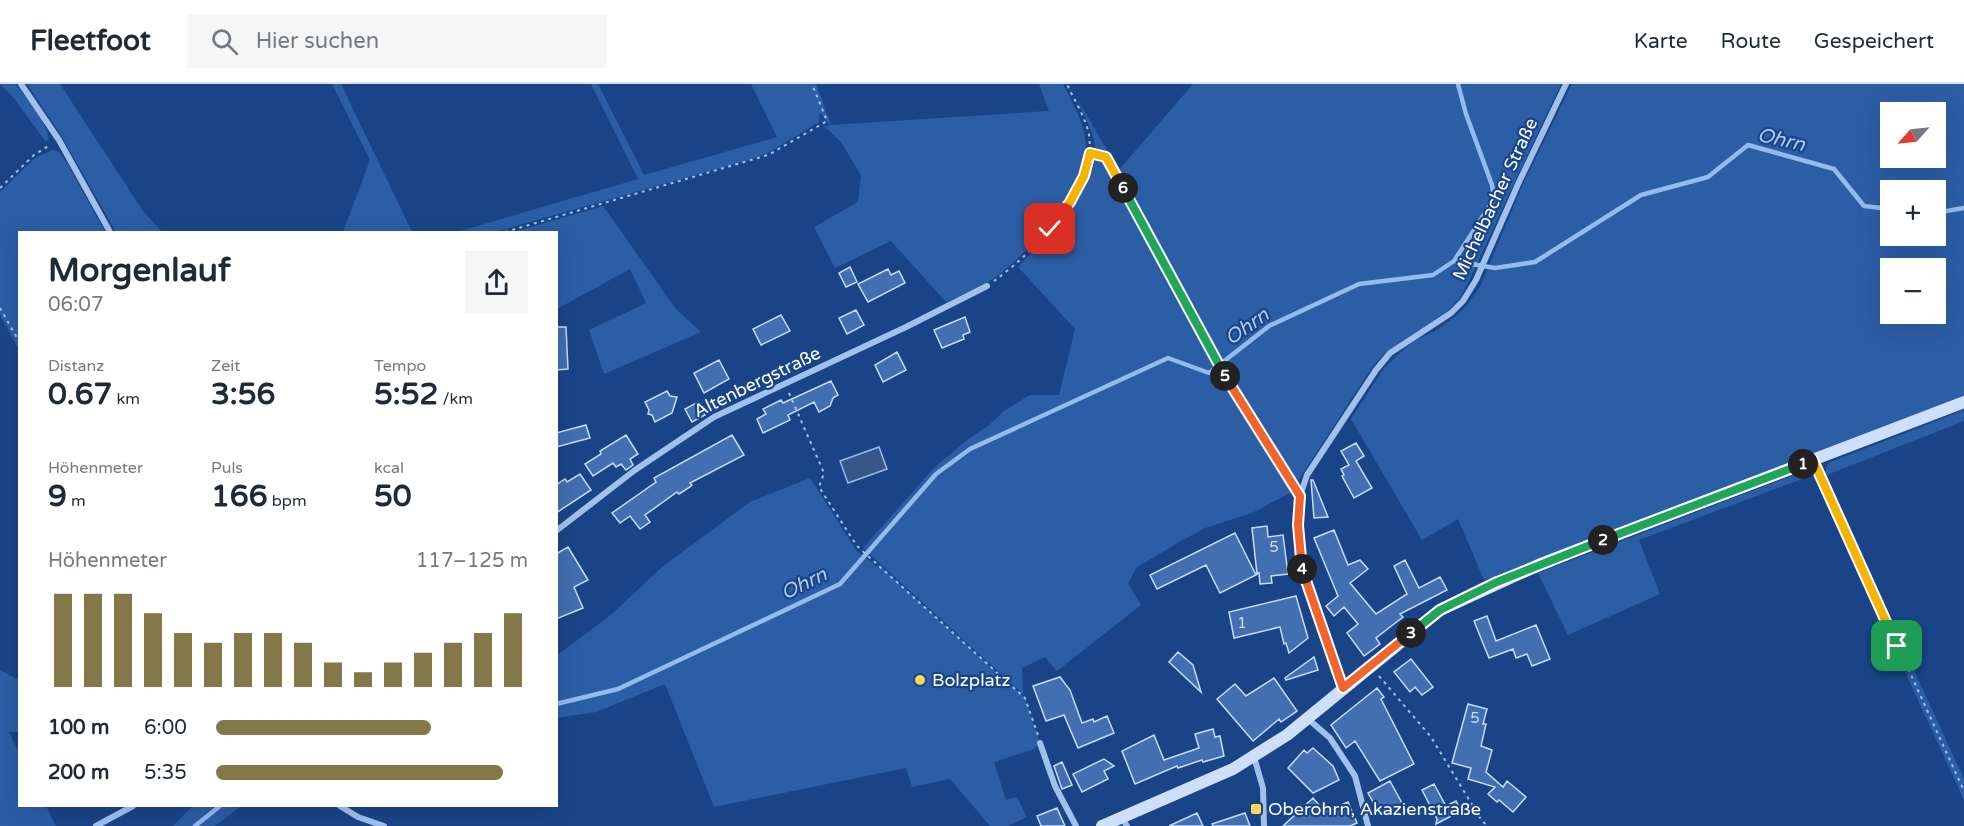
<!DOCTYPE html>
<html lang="de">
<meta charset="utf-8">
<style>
body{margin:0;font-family:"Varela Round",sans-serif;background:#f6f6f7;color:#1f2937;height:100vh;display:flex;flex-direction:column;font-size:22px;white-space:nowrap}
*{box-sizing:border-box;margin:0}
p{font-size:20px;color:#747a83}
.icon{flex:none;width:33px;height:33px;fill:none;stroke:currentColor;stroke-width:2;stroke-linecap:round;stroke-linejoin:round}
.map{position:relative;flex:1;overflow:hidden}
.sheet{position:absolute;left:18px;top:147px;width:540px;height:576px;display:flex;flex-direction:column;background:#fff;border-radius:0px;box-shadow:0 6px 24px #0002}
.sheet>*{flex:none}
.needle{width:39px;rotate:243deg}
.buttons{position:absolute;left:1880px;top:18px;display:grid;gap:12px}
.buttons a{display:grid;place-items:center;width:66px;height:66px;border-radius:0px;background:#fff;box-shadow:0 6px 24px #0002;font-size:30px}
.pin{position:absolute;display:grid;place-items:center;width:51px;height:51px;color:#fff;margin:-26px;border-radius:12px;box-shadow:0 3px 9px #0006}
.km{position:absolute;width:30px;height:30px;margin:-15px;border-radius:50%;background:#222;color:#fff;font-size:16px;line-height:30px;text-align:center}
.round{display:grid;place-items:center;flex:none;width:63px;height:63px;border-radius:0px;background:#f6f6f7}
.headline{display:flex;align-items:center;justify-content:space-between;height:102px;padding:0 30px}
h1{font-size:33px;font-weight:800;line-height:45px}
.stats{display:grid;grid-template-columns:repeat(3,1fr);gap:9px;height:102px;padding:6px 30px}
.stats div{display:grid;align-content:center}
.stats b{font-size:30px;font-weight:800}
.stats small{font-size:16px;font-weight:400}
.stats p{font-size:16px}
.chart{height:168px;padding:12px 30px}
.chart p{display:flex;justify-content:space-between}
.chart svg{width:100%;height:108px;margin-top:6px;stroke:#847748;stroke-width:6}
ul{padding:0 30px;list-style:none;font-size:20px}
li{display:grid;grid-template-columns:96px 72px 1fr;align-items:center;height:45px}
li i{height:15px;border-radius:8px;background:#847748}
header{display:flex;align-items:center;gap:36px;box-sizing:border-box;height:84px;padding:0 30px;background:#fff;border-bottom:2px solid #e0e1e3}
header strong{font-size:28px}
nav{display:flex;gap:33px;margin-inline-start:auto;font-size:21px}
.search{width:420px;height:54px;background:#f6f6f7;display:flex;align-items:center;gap:15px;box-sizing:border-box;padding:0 21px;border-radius:0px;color:#747a83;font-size:22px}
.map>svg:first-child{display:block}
.green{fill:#2c5ea6;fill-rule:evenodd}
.water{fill:#365788;stroke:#94bbef;stroke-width:1.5}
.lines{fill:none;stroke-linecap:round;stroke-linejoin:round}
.stream{stroke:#94bbef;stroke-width:4.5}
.building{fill:#416fb2;stroke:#c6dcf9;stroke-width:1.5}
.path{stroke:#a1c1ed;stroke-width:2;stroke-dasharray:3 4.5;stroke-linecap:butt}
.street{stroke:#a1c1ed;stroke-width:6}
.secondary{stroke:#cedff9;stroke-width:12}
.split-1-casing{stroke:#fff;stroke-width:12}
.split-2-casing{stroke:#fff;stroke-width:12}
.split-3-casing{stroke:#fff;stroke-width:12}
.split-4-casing{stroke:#fff;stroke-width:12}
.split-5-casing{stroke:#fff;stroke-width:12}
.split-6-casing{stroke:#fff;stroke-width:12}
.split-7-casing{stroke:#fff;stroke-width:12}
.split-1{stroke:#f5b400;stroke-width:8}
.split-2{stroke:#22a559;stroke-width:8}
.split-3{stroke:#22a559;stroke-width:8}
.split-4{stroke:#f0652b;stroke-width:8}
.split-5{stroke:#f0652b;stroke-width:8}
.split-6{stroke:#22a559;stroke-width:8}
.split-7{stroke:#f5b400;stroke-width:8}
.poi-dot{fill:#ffd65d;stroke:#194588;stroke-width:2}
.labels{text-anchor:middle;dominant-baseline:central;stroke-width:4.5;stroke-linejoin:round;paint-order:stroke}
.number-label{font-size:15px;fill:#d0dbec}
.street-label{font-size:18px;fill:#fff;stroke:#194588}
.poi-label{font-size:18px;fill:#fff;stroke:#194588;text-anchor:start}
.water-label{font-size:20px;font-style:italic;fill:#adcbf4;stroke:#194588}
</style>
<header>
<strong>Fleetfoot</strong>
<div class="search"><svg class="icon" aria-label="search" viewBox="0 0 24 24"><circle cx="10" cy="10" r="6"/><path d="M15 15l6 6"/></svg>Hier suchen</div>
<nav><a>Karte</a><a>Route</a><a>Gespeichert</a></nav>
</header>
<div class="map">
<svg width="1964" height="742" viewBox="0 0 1964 742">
<rect width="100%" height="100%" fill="#194588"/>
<path class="green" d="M0,0H15C28,15 44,35 49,54L46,58L13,13Z
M27,0H60L143,127L162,148H116L62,53Z
M332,0H341L412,148H343L370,76Z
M591,0H598L644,91L777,53L751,0H816L831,41L1049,27L1039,0H1063C1073,20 1086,42 1086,64C1086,109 1024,175 988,198C975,206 960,211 946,218L891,157L835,184L814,143L858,118L861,91L841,58L824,42L830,41L820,28L819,38L766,70L745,77L495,148H457L638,95Z
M1193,0H1561L1516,95L1470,195L1459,215L1449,226L1386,268L1373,282L1303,389L1292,408L1252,429L1205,444L1179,458L1136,484L1128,500L1141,521L1057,587L1045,573L1022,584L1023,610L863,464L933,385L967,356L989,341L1004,327L1030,311H1059L1075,245L1018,183C1042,157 1065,133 1083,102C1088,95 1094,86 1095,77C1099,56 1085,34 1077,15L1119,86Z
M1572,0H1964V312L1484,496L1458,435L1422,456L1351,335L1384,284L1412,258L1437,246L1456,232L1467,221L1480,203L1523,100ZM1890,28H1935V74H1890ZM1890,106H1935V152H1890ZM1890,184H1935V230H1890Z
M53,66L59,68L67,79L105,148H20L19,266L0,231V108L35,74Z
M603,122L676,225L701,248L604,290L589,246L646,219L630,185L557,225L556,148H514Z
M1964,326V337L1824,392L1828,379Z
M1804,387L1813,391L1639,456L1660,510L1568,551L1538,489Z
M810,394L856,466L877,483L879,481L1025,614L1040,659L1034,665L994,678L1006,716L1017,713L1027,733L1008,742H990L950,695L912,703L906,684L714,723L665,600L596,628L557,634L556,572L612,530L662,483L750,418Z
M1869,488L1964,695V716L1861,492Z
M0,586L19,596V648H9L19,669L20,722H46L56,742H0Z
M193,722H241L215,742H173Z"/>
<path class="water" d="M879,363L887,385L848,399L840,377Z"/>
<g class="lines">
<path class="stream" d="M1935,129L1964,124
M1454,177L1494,115L1492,101L1466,30L1458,0
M556,620L618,605L840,500L936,390L970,365L1168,274L1209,289L1269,242L1359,200L1433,191L1454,177L1495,184L1535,178L1641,111L1708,93L1748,61L1834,85L1864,122L1890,125
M195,742L220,722"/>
</g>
<path class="building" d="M850,183L857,198L846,203L839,189Z
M888,185L891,191L899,187L905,199L868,218L858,200Z
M856,226L864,241L847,250L839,234Z
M781,231L790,247L761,261L753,245Z
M965,233L970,248L963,251L964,255L942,264L934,246Z
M556,243H566L568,285L556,286Z
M897,268L906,286L883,298L875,281Z
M719,276L729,295L704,309L694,289Z
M831,297L838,311L833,314L830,322L819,328L814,318L788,331L790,336L763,349L757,335L766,330L763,325L781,316L783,319Z
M667,307L670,312L677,313L672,329L655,338L652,331L648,330L649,326L645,318Z
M698,318L705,331L692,338L685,325Z
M586,341L590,354L556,363V349Z
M626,351L638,370L630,375L633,381L626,386L621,380L616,383L613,379L593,392L585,380L601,370L600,367Z
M732,351L744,371L690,399L692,401L690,403L679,410L677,408L645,431L650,438L640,445L630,432L620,439L612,429L656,398L654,394Z
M1356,359L1364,372L1356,377L1372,404L1354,414L1342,392L1344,391L1341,385L1349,381L1341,367Z
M580,390L591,406L556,429V401L565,395L567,398Z
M1311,396H1313L1328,433L1314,434Z
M1267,442L1268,453L1283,451L1288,490L1271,492L1272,499L1260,500L1259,489L1257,490L1252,444Z
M1334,446L1348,481L1360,476L1368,485L1350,499L1376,530L1407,510L1394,482L1405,476L1419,504L1440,493L1447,506L1400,530L1403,533L1376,554L1380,560L1364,572L1347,549L1358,540L1344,523L1334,532L1326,522L1338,512L1314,454Z
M1235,449L1256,491L1220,509L1206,481L1157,505L1150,491Z
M568,463L588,496L574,503L583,524L556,535V470Z
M1296,512L1308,554L1289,569L1286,559L1284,560L1280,543L1234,554L1229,528Z
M1487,532L1496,557L1536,541L1550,575L1532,582L1527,570L1516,574L1513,565L1489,574L1474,537Z
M1178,568L1193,581L1201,608L1169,578Z
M1314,573L1318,586L1286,596L1285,594Z
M1411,575L1433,603L1422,611L1415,603L1410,608L1394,588Z
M1060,593L1070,606L1082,639L1093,635L1094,638L1107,632L1114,649L1078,664L1064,631L1046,637L1033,602Z
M1274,594L1297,627L1281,638L1279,635L1253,657L1217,615L1235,600L1246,612Z
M1377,604L1384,613L1381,615L1414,680L1380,697L1355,657L1346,664L1331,641Z
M1468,620L1487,625L1483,640H1486L1481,662L1492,666L1486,688L1503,703L1507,697L1526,713L1513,728L1499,716L1497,718L1488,710L1495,703L1468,695L1471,684L1452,679Z
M1213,645L1215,653L1220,652L1224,672L1203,678L1202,676L1178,684L1177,682L1135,700L1122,667L1154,651L1164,676L1199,664L1195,650Z
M1313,664L1333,682L1339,696L1313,709L1288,684L1304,666L1307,669Z
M1104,675L1114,682L1104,687L1108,695L1082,708L1073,690Z
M1062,678L1072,701L1062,705L1054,682Z
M1390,697L1403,721L1381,732L1368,709Z
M1434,700L1446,722L1456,717L1461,727L1436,740L1437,735L1422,706Z
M1313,714L1325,728L1348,718L1357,739L1350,742H1283Z
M1057,724L1065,742H1041L1037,732Z
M1197,729L1203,742H1169Z
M1245,729L1250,742H1213L1212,740Z"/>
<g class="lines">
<path class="path" d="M1090,69L1106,73L1227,296L1293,402
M0,104L34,71L50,61
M505,148L768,71L827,37L812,0
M994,197C1035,167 1097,106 1089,51C1086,34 1074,16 1067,0
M0,224L20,259
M556,230H558
M789,309L824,389L819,403L857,462L1025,614L1038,651
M1818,387L1964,707
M1379,592L1431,653L1482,737L1488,742"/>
<path class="street" d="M21,0L59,56L110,148
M556,447L635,386L714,333L906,243L987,202
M1343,604L1301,484L1298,441L1300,412L1307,391L1376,286L1390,269L1451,229L1463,217L1476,196L1519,98L1566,0
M1308,635L1330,654L1355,692L1368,742
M1040,659L1055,702L1076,742
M1254,673L1263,704L1264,742
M340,722L358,733L384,742
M1122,734L1127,742
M96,742L133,722"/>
<path class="secondary" d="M1102,742L1233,685L1287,651L1440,526L1543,479L1964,318"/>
</g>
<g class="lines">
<defs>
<path id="split-1" d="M1803,380L1813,376L1897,562"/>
<path id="split-2" d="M1603,456L1803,380"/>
<path id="split-3" d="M1411,549L1440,526L1497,498L1603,456"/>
<path id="split-4" d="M1302,485L1343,604L1411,549"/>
<path id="split-5" d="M1225,292L1300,412L1298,441L1302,485"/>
<path id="split-6" d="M1123,104L1225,292"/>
<path id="split-7" d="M1050,145L1070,118L1084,92L1090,69L1106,73L1123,104"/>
</defs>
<use href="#split-1" class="split-1-casing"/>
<use href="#split-2" class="split-2-casing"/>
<use href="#split-3" class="split-3-casing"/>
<use href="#split-4" class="split-4-casing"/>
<use href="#split-5" class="split-5-casing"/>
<use href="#split-6" class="split-6-casing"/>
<use href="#split-7" class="split-7-casing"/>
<use href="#split-1" class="split-1"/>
<use href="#split-2" class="split-2"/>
<use href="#split-3" class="split-3"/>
<use href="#split-4" class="split-4"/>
<use href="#split-5" class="split-5"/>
<use href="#split-6" class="split-6"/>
<use href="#split-7" class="split-7"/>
</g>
<g class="poi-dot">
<circle cx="920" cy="596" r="6"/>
<rect x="1250" y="719" width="12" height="12" rx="3"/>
</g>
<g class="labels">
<g class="number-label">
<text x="1274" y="463">5</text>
<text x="1242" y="539">1</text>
<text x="1475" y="634">5</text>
</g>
<g class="street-label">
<text transform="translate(1495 115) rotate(-65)">Michelbacher Straße</text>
<text transform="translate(757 298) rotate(-26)">Altenbergstraße</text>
</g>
<g class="poi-label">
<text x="932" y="596">Bolzplatz</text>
<text x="1268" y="725">Oberohrn, Akazienstraße</text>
</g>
<g class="water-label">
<text transform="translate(1781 56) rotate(13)">Ohrn</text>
<text transform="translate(1247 243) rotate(-35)">Ohrn</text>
<text transform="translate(804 500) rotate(-26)">Ohrn</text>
</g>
</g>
</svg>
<div class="buttons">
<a><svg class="needle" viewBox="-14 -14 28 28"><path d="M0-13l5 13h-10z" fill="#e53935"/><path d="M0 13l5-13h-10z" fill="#747a83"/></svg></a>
<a>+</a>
<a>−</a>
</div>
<div class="pin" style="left:1897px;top:562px;background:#1e9e55"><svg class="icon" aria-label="arrive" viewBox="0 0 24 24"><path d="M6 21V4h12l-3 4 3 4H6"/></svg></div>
<div class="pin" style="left:1050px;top:145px;background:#d93025"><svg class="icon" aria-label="check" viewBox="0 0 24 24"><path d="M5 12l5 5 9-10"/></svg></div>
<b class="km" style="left:1803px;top:380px">1</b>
<b class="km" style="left:1603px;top:456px">2</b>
<b class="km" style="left:1411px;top:549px">3</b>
<b class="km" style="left:1302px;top:485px">4</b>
<b class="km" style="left:1225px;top:292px">5</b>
<b class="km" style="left:1123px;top:104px">6</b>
<section class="sheet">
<div class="headline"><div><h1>Morgenlauf</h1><p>06:07</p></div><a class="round"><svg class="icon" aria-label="share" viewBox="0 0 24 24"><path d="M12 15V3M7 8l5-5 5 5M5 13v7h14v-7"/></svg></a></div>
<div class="stats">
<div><p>Distanz</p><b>0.67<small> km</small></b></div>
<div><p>Zeit</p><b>3:56</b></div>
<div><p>Tempo</p><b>5:52<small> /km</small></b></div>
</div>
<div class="stats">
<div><p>Höhenmeter</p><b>9<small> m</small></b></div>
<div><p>Puls</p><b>166<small> bpm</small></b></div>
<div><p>kcal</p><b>50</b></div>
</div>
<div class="chart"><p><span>Höhenmeter</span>117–125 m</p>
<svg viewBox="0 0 160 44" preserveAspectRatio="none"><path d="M5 44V6M15 44V6M25 44V6M35 44V14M45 44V22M55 44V26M65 44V22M75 44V22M85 44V26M95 44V34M105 44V38M115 44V34M125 44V30M135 44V26M145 44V22M155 44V14"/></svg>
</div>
<ul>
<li><b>100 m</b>6:00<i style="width:69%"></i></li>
<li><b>200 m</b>5:35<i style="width:92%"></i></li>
</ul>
</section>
</div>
